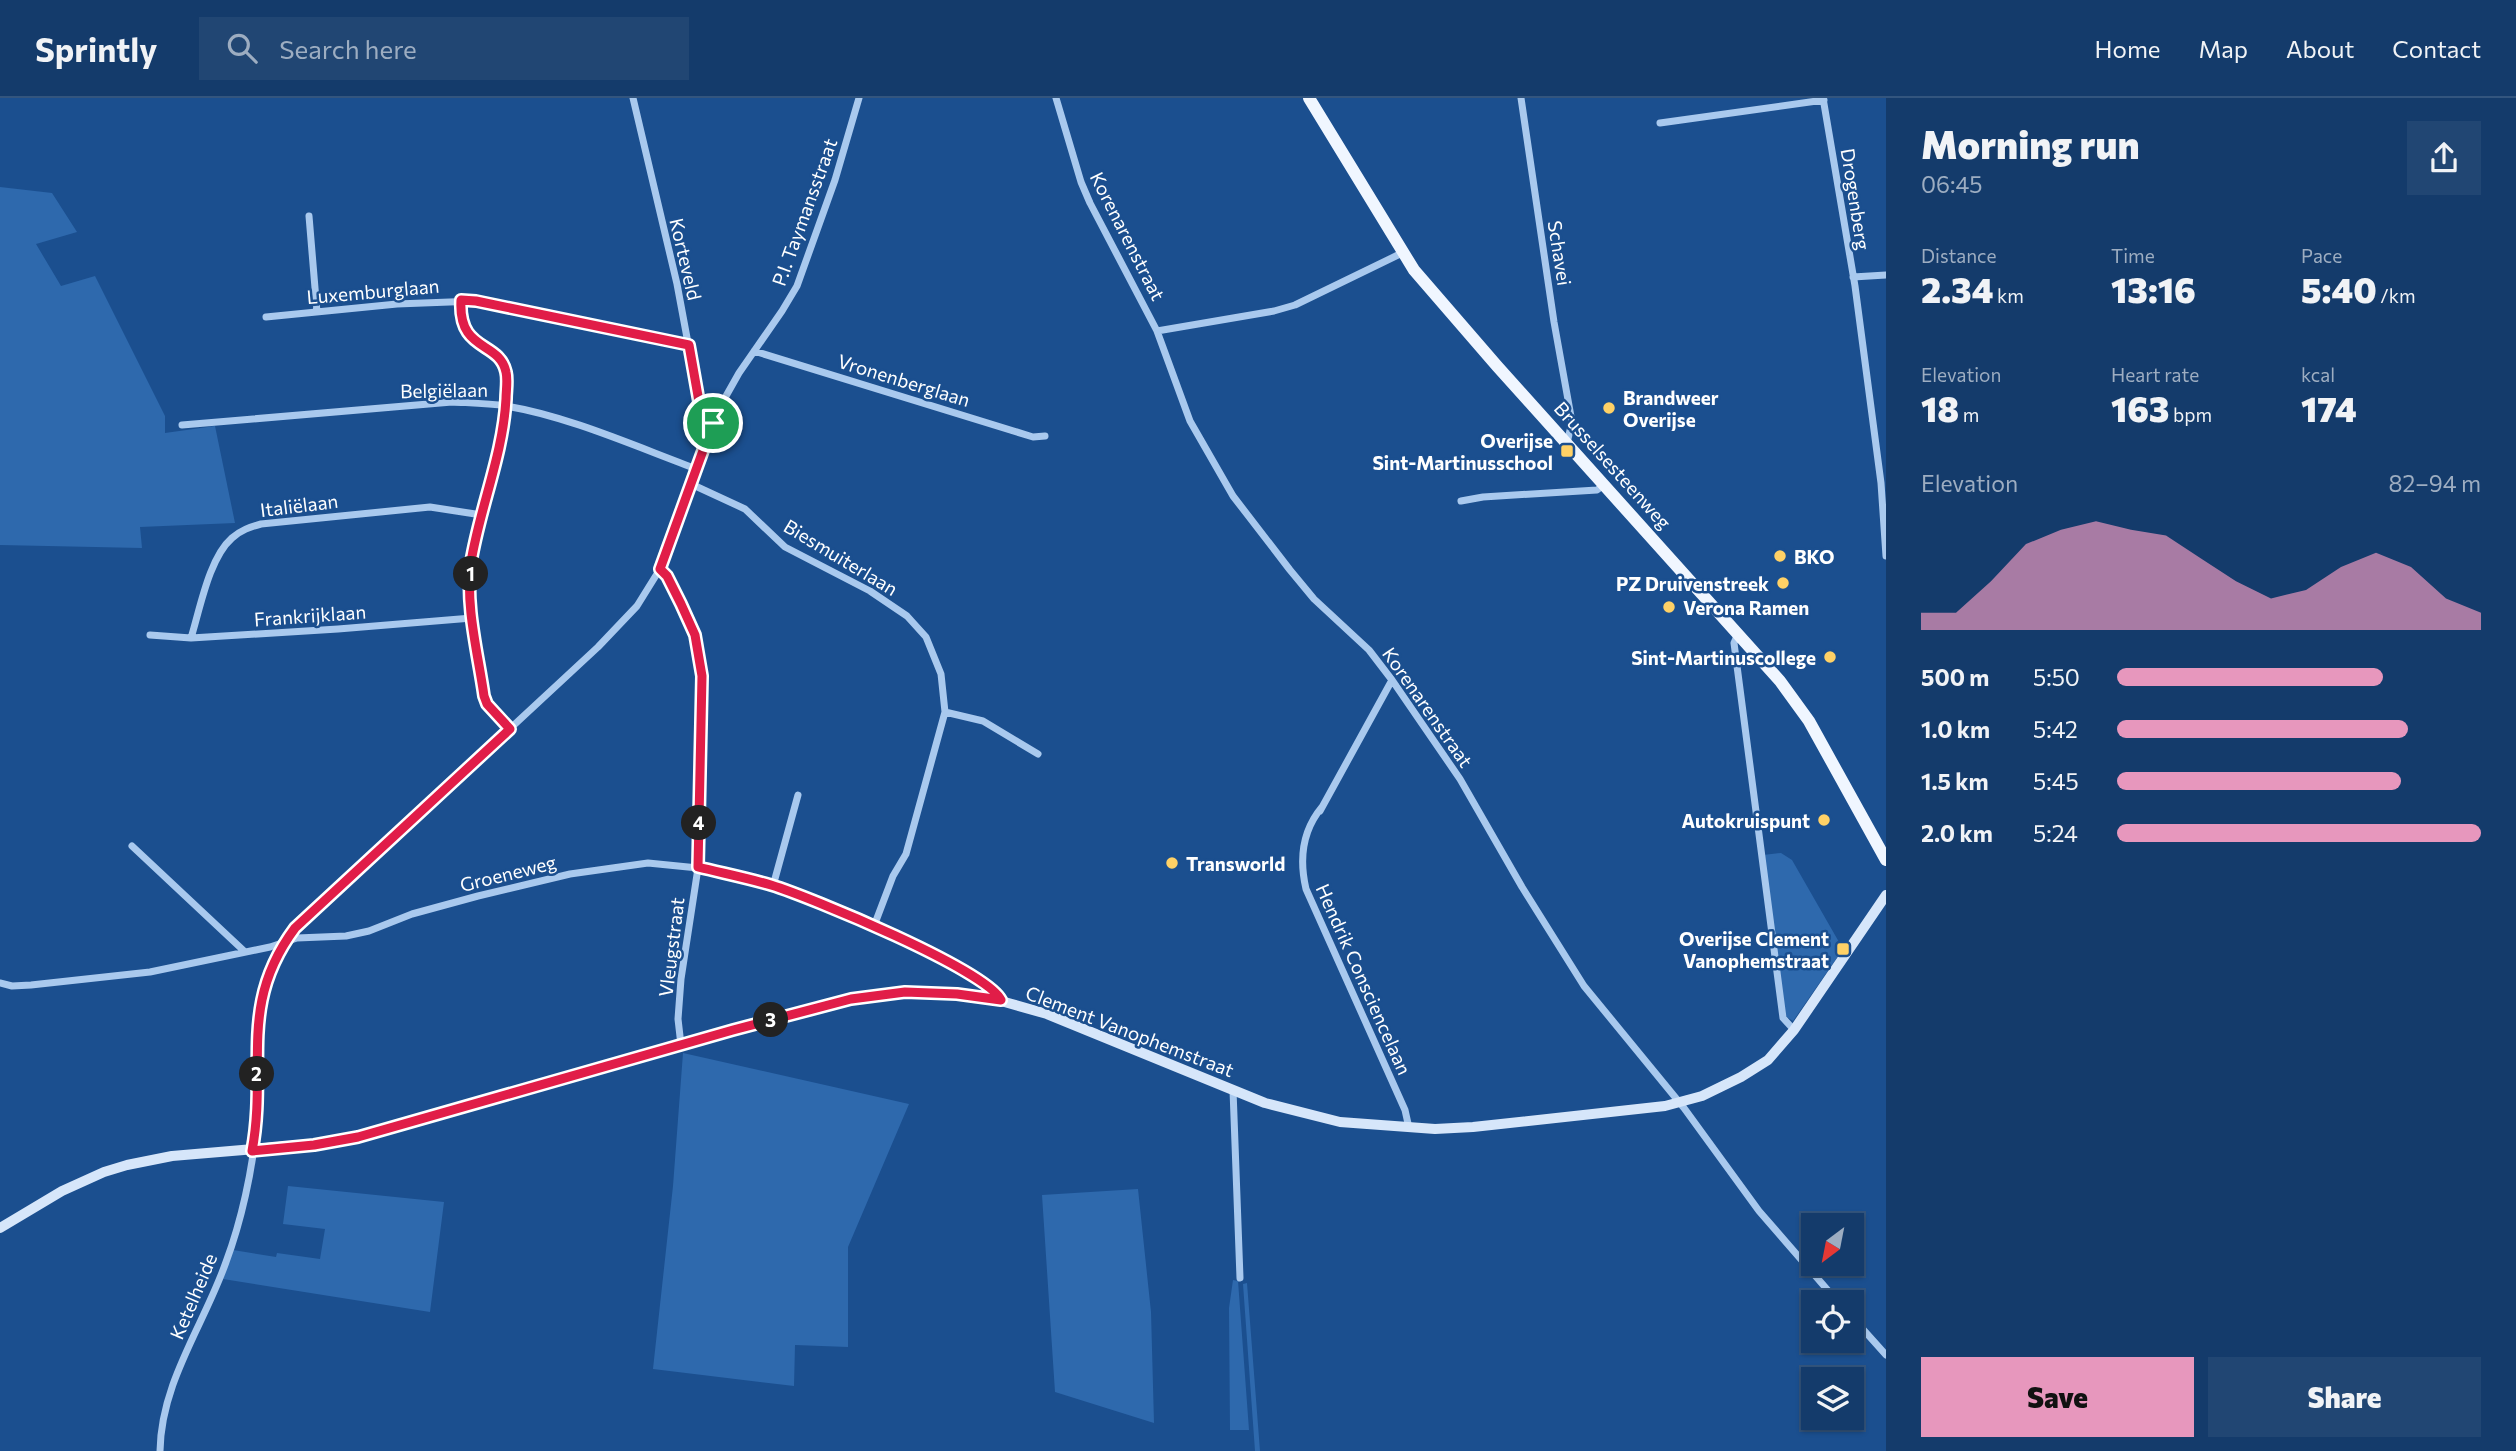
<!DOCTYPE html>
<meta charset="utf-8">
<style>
body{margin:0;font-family:Commissioner,sans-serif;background:#214673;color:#f1f3f6;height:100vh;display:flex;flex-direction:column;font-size:26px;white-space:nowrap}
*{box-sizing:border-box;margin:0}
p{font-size:23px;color:#9dadc1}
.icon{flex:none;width:38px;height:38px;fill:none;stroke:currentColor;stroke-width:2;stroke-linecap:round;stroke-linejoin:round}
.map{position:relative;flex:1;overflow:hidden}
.panel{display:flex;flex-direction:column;background:#143b6b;width:630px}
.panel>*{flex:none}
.needle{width:46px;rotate:212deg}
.fabs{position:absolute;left:1801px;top:1115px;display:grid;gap:14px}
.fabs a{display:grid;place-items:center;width:63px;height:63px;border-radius:0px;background:#143b6b;box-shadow:0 2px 5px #0004,0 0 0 2px #33557e;font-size:35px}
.pin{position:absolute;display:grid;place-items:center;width:60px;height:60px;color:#fff;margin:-30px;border:4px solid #fff;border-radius:50%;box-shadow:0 2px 7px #0007}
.km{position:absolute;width:35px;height:35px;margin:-18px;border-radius:50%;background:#222;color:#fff;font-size:19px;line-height:35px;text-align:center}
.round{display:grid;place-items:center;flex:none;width:74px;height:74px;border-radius:0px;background:#214673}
.headline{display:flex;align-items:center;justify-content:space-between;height:119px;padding:0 35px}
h1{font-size:38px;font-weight:800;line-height:52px}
.metrics{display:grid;grid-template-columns:repeat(3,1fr);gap:10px;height:119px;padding:7px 35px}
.metrics div{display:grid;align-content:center}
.metrics b{font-size:35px;font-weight:800}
.metrics small{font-size:19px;font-weight:400}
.metrics p{font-size:19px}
.chart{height:196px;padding:14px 35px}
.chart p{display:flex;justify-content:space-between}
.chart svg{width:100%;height:126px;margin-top:7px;fill:#e797bd;opacity:.7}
.cta{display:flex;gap:14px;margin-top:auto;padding:14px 35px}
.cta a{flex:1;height:80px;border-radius:0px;background:#e797bd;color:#111;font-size:28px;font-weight:800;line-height:80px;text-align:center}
.cta a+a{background:#214673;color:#f1f3f6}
ul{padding:0 35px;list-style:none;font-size:23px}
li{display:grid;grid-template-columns:112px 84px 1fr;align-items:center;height:52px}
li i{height:18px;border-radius:9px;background:#e797bd}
header{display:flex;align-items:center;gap:42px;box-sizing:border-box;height:98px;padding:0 35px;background:#143b6b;border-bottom:2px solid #33557e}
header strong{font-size:33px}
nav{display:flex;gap:38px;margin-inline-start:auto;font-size:24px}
.search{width:490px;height:63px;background:#214673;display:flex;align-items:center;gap:18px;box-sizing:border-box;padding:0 24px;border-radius:0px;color:#9dadc1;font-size:26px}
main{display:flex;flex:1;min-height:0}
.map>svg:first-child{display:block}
.green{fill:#2e69ad}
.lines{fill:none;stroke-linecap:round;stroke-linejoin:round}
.street{stroke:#a9c9ee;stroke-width:7}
.secondary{stroke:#d6e6fa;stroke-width:10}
.primary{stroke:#f0f6ff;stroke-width:12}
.route-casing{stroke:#fff;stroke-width:14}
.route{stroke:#e11d48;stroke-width:9}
.poi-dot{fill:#ffd166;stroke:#1b4f8f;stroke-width:2.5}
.labels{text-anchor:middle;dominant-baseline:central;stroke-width:5;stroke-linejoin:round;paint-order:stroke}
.street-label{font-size:19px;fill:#fff;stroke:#1b4f8f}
.poi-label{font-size:19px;font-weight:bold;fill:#fff;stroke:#1b4f8f;text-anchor:end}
</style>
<header>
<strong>Sprintly</strong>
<div class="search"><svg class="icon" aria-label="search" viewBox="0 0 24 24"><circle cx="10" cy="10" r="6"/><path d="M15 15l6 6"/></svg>Search here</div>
<nav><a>Home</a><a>Map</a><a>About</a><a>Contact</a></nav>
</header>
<main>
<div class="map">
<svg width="1886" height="1353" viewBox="0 0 1886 1353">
<rect width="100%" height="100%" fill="#1b4f8f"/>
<path class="green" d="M0,89L52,95L77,134L36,146L61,188L95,178L165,318V335L215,328L235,425L140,429L142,450L0,447Z
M1781,755L1792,762L1843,851L1793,923L1785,918L1763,757Z
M683,955L909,1006L848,1149V1249L795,1247L794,1288L653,1271L673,1088Z
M288,1088L444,1104L430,1214L223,1181L233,1152L276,1159L277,1155L320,1161L325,1131L283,1126Z
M1138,1091L1151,1214L1154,1325L1055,1294L1042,1097Z
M1233,1182L1238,1183L1249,1332H1230L1229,1210Z
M1247,1185L1260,1353H1255L1243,1186Z"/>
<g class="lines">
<path class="street" d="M633,0L677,186L701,315L713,325
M1056,0L1081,84L1090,105L1157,233L1190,323L1233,398L1290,472L1314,501L1369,552L1392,582L1460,681L1522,789L1584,888L1684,1010L1759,1113L1838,1204
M1521,0L1554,224L1572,324L1567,345
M1823,0L1855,188L1881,385L1886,458
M1660,25L1824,2
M309,118L317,214
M1853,179L1886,177
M461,202C458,255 499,243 506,274C508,282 506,293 506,301C503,357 480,410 472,464C465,508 478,554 484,598L487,606L510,631
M266,219L397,206L476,203L689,247
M1157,233L1274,213L1295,207L1402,155
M754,253L1033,339L1045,338
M182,327L452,304C470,305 488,305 506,308C568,318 637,349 697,371
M691,386L745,411L785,449L870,493L907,518L926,539L941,576L945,614L906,756L893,778L874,828
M1461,403L1483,399L1597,392L1604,387
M660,471L667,478L695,537L702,578L698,770L681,881L678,921L681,947
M1738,536L1734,545L1783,920L1794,932
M150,537L191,540L338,531L472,520
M191,540C200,511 209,460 232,440C241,432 250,429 261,426L430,409L482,417
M945,614L983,623L1038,656
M1322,709C1302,733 1299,761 1306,791L1405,1012L1409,1030
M1320,713L1392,582
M132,748L244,853
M773,788L798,697
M0,885L12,888L31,887L150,874L270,849L297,840L346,838L369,833L412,816L478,798L570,776L648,765L698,770L773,788L924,851L991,889L1001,903
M1233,992L1240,1180
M1852,1219L1886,1257
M160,1353C161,1284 204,1227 226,1164C241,1124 253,1071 256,1029C262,951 244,898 295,830L598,549L637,508L660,471L717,314L739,275L782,213L797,188L835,82L859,0"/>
<path class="secondary" d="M0,1130L62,1093L104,1074L127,1067L172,1058L337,1044L733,932L851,901L905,894L957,896L1001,903L1047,916L1265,1005L1340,1024L1435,1031L1473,1029L1665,1008L1702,998L1741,979L1768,962L1794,932L1886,797"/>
<path class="primary" d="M1309,0L1414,172L1497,268L1780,583L1809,623L1886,762"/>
</g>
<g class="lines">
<defs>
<path id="route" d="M461,202L476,203L689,247L701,315L713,325L660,471L667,478L681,506L695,537L702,578L698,769C722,775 747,780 771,787C810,799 987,872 1001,902L957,896L905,894L851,901L733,932L358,1039L314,1047L252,1053C268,968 237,908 295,830L510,631L487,606L484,598C478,555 465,508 471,464C480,409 503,357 506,301C506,293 508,282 506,274C499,242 458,255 461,202Z"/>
</defs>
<use href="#route" class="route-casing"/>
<use href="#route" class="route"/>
</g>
<g class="poi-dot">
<circle cx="1609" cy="310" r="7"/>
<rect x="1560" y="346" width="14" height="14" rx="3.5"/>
<circle cx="1780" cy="458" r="7"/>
<circle cx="1783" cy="485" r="7"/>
<circle cx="1669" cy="509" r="7"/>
<circle cx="1830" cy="559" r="7"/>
<circle cx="1824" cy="722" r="7"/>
<circle cx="1172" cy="765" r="7"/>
<rect x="1836" y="844" width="14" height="14" rx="3.5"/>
</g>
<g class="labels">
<g class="street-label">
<text transform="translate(1856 101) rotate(81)">Drogenberg</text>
<text transform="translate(804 114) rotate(-70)">P.I. Taymansstraat</text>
<text transform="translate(1128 138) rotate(63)">Korenarenstraat</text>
<text transform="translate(1560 155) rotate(81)">Schavei</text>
<text transform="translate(686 161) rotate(77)">Korteveld</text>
<text transform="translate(373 193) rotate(-5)">Luxemburglaan</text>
<text transform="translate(904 282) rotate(17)">Vronenberglaan</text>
<text transform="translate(444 292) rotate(-1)">Belgiëlaan</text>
<text transform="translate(1613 367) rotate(48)">Brusselsesteenweg</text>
<text transform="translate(299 407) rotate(-7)">Italiëlaan</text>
<text transform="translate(841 459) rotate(31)">Biesmuiterlaan</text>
<text transform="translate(310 517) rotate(-4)">Frankrijklaan</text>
<text transform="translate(1428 609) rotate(55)">Korenarenstraat</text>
<text transform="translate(508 775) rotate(-14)">Groeneweg</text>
<text transform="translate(671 849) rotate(-83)">Vleugstraat</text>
<text transform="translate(1364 881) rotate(66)">Hendrik Consciencelaan</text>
<text transform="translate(1130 933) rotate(21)">Clement Vanophemstraat</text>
<text transform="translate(193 1198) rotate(-67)">Ketelheide</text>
</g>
<g class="poi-label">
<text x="1623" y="299" text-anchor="start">Brandweer<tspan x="1623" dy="22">Overijse</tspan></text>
<text x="1553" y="342">Overijse<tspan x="1553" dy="22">Sint-Martinusschool</tspan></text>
<text x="1794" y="458" text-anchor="start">BKO</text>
<text x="1769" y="485">PZ Druivenstreek</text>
<text x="1683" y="509" text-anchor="start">Verona Ramen</text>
<text x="1816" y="559">Sint-Martinuscollege</text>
<text x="1810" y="722">Autokruispunt</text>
<text x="1186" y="765" text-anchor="start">Transworld</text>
<text x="1829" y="840">Overijse Clement<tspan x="1829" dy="22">Vanophemstraat</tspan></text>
</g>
</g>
</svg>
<div class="fabs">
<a><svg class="needle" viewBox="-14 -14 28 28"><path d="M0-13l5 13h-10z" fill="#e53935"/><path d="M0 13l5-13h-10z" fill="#9dadc1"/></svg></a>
<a><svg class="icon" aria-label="locate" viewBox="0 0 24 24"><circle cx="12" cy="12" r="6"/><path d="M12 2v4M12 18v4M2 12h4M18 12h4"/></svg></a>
<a><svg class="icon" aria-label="layers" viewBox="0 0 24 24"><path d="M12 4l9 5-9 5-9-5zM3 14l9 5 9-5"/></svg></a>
</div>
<div class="pin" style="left:713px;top:325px;background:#1e9e55"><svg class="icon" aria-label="arrive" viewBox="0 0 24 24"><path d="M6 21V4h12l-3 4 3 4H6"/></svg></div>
<b class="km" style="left:471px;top:476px">1</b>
<b class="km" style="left:257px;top:976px">2</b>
<b class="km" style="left:771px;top:922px">3</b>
<b class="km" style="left:699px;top:725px">4</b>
</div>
<section class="panel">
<div class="headline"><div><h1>Morning run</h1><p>06:45</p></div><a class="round"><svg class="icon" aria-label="share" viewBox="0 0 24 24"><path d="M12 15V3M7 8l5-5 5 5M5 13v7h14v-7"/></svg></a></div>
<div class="metrics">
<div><p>Distance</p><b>2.34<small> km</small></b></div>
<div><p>Time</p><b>13:16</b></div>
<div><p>Pace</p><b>5:40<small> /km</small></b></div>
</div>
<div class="metrics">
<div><p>Elevation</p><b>18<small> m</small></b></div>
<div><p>Heart rate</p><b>163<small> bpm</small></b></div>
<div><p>kcal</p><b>174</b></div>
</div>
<div class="chart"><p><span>Elevation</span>82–94 m</p>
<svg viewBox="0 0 160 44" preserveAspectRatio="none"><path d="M0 44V38L10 38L20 27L30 14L40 9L50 6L60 9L70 11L80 19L90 27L100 33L110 30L120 22L130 17L140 22L150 33L160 38V44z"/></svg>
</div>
<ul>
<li><b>500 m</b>5:50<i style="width:73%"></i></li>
<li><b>1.0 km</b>5:42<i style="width:80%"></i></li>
<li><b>1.5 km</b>5:45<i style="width:78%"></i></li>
<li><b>2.0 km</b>5:24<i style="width:100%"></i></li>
</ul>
<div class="cta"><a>Save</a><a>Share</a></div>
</section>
</main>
